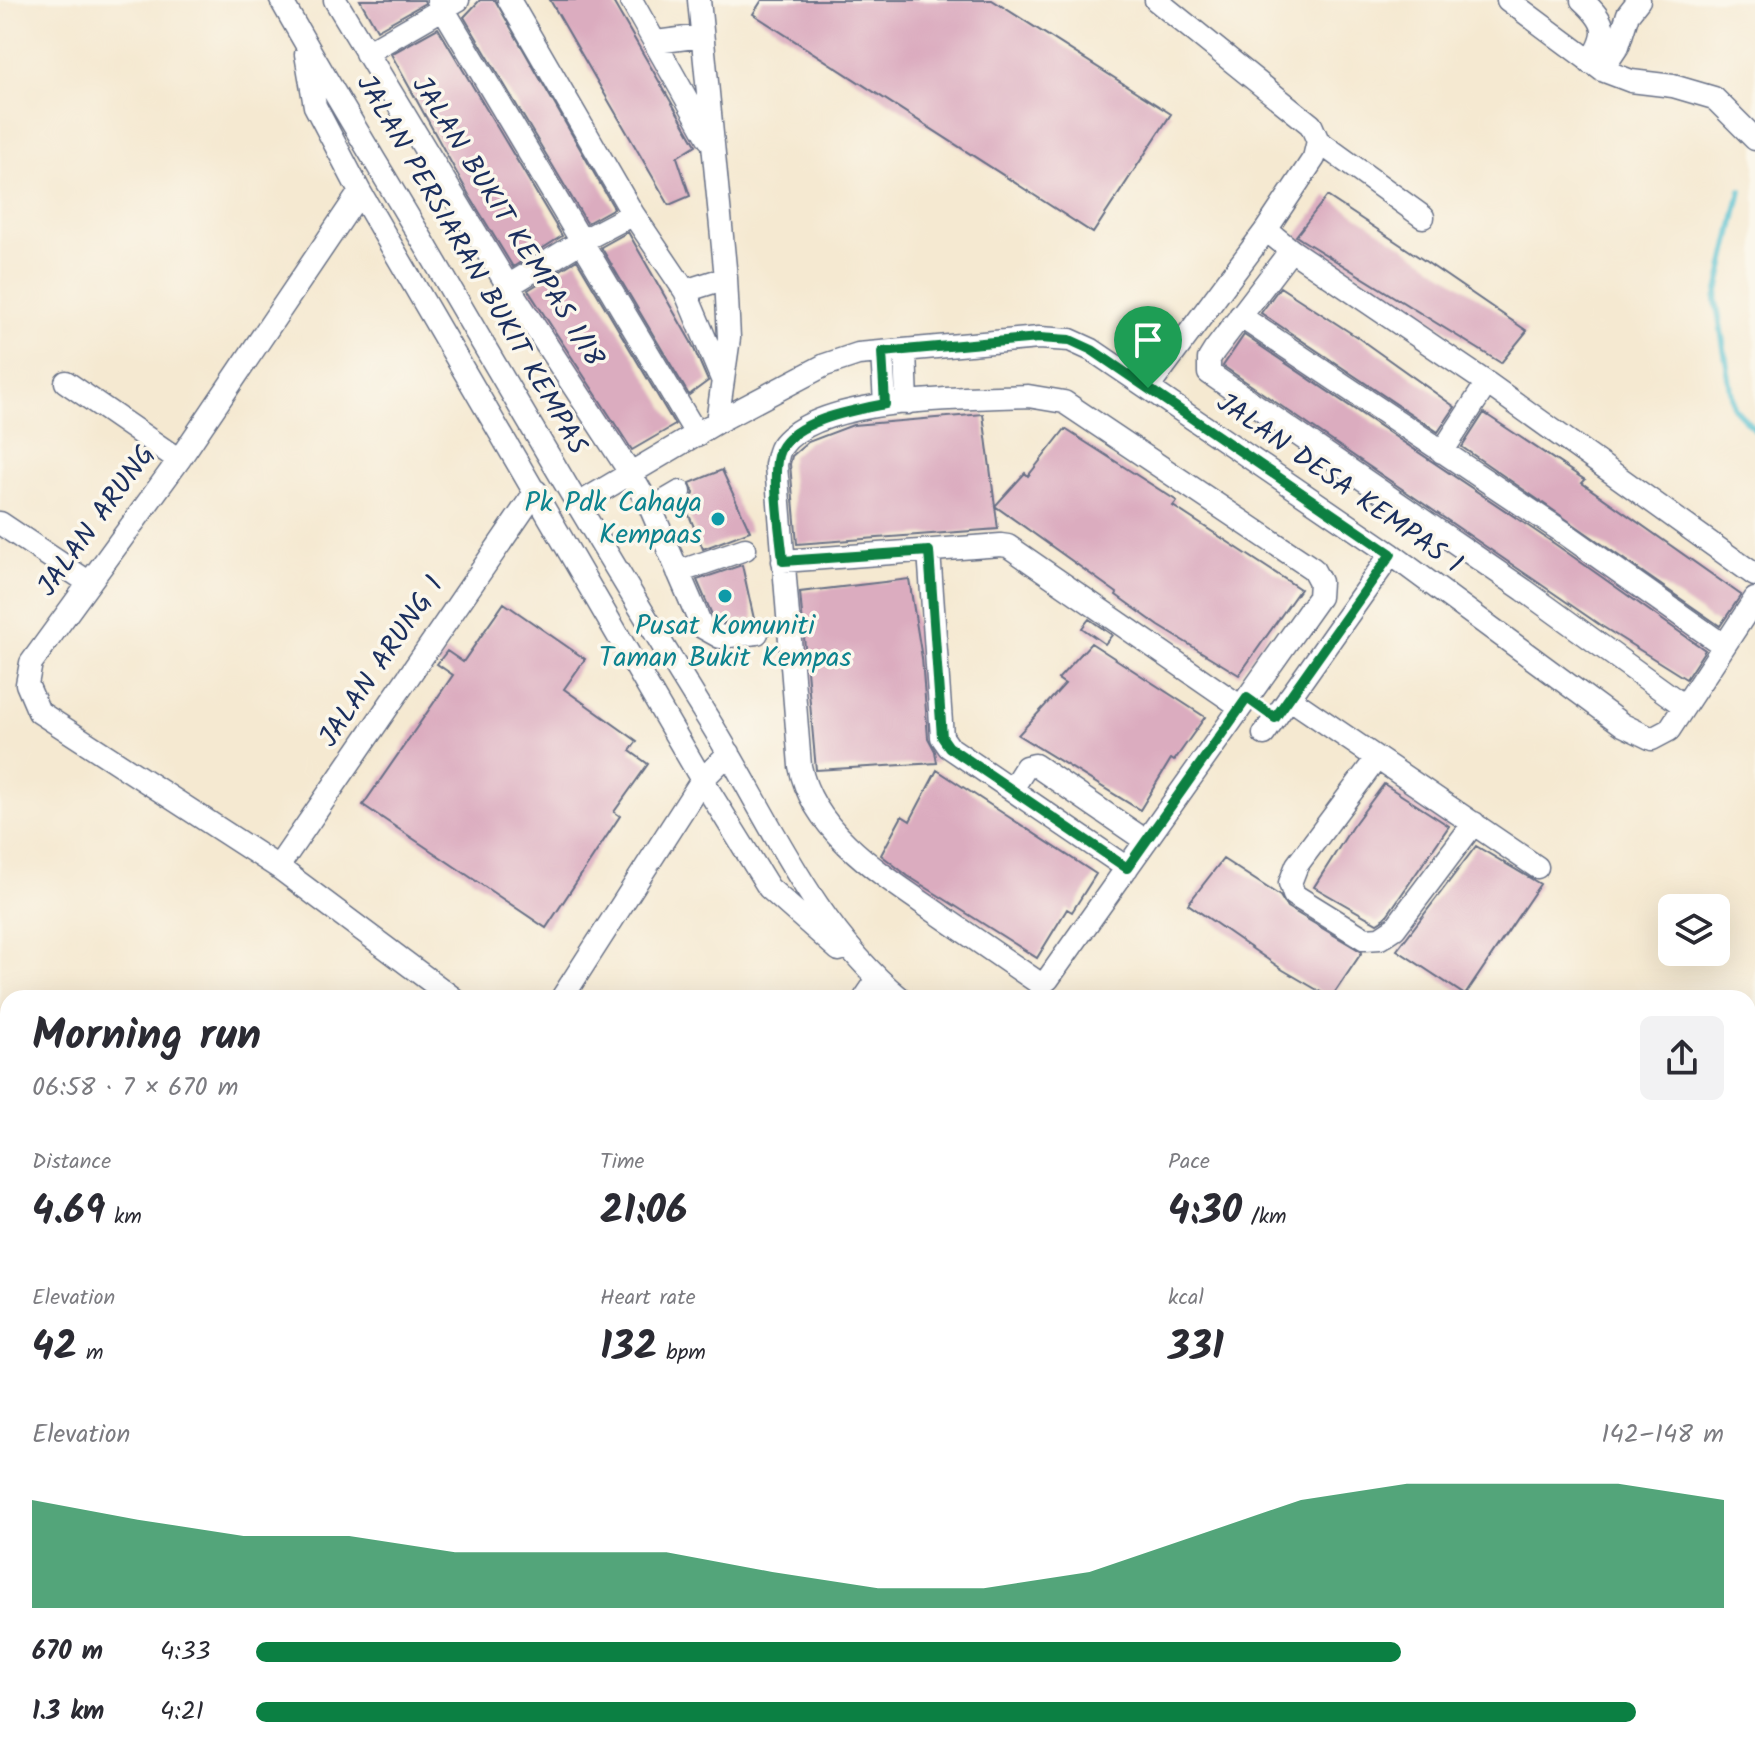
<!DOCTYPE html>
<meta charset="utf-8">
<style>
body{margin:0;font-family:Kalam,sans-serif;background:#f2f2f3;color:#2b2b33;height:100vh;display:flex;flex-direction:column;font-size:30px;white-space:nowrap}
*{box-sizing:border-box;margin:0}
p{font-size:26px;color:#7c7c81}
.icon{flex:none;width:44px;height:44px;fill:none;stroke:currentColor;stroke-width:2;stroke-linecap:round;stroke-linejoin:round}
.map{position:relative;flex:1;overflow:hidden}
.sheet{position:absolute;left:0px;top:990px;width:1756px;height:770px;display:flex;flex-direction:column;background:#fff;border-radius:24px 24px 0 0;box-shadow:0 8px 32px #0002}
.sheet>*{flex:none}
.fabs{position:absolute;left:1658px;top:894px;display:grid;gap:16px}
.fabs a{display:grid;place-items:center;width:72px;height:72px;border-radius:12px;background:#fff;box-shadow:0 8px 32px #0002;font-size:40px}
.pin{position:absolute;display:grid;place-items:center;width:68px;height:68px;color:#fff;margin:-82px -34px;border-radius:50% 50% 50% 0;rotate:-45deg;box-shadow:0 0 8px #0007}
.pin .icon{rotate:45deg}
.round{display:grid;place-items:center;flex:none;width:84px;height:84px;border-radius:12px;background:#f2f2f3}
.head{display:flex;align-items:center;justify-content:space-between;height:136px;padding:0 32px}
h1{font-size:44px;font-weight:700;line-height:60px}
.stats{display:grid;grid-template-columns:repeat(3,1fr);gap:12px;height:136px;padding:8px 32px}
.stats div{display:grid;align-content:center}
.stats b{font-size:40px;font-weight:700}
.stats small{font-size:22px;font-weight:400}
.stats p{font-size:22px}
.chart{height:224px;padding:16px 32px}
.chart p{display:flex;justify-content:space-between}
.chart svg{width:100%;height:144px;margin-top:8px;fill:#0b8043;opacity:.7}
ul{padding:0 32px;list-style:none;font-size:26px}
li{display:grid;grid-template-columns:128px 96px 1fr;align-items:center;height:60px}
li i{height:20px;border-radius:10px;background:#0b8043}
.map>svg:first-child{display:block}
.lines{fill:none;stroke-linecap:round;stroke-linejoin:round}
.stream{stroke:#54bfcf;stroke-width:6}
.building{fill:#dbacbf}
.minor-casing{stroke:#677086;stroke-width:25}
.major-casing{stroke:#677086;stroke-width:29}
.minor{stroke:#fff;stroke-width:22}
.major{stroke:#febc70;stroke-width:26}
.route-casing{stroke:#fff;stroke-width:16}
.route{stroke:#0b8043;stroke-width:10}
.culture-dot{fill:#0f9aa8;stroke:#fbf7ec;stroke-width:3}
.labels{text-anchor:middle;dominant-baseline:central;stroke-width:7;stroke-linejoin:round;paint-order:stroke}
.street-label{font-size:28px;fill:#1b2f5e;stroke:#fbf7ec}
.culture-label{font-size:28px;fill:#0d838f;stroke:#fbf7ec;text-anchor:end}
</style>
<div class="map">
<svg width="1755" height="1759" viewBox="0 0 1755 1759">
<rect width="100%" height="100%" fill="#fbf7ec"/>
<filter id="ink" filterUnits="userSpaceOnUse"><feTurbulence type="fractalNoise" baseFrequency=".0125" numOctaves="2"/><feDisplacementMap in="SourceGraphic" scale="16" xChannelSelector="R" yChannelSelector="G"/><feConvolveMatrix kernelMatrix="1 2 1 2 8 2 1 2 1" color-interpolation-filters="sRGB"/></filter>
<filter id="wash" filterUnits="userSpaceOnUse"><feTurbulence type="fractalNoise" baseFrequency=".006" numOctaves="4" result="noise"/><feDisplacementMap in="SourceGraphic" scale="32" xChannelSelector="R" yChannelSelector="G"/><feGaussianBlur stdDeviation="1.8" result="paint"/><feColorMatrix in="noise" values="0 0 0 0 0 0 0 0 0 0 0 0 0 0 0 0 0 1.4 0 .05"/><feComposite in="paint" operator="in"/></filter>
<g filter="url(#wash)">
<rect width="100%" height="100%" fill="#f5e9d1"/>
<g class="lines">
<path class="stream" d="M1741,191L1716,300L1734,408L1755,430"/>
</g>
<g id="blocks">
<path class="building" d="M360,0H424L425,3L377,30Z
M480,0H495L614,208L587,223L464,17Z
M550,0H612L696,145L677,157L690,196L669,205Z
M762,0H992L1171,114L1093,233L753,14Z
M438,28L562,236L513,267L469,195L391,54Z
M1327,196L1422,259L1527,331L1501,363L1302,240L1296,236Z
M628,232L691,342L708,381L689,395L601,247Z
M577,260L675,425L632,450L528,290Z
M1280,287L1357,337L1455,407L1438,432L1261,313Z
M1244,335L1555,544L1705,650L1686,679L1600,625L1223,366Z
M1484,413L1585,480L1582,483L1741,595L1720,626L1462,447Z
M983,414L998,529L797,544L790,464L792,456L808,442L853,425Z
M1065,429L1177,501L1173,506L1300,589L1239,675L1159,626L1116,595L1117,593L995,506L1025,473L1028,476Z
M722,470L750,531L703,549L686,508L694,493L690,483Z
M742,565L754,619L723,623L713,617L697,580Z
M909,579L922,658L928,738L935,751L937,763L816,770L800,592Z
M504,603L585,659L564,689L637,741L630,751L648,764L614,812L620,816L546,928L363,805L453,675L437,664L447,651L463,662Z
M1089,619L1112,635L1105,644L1082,628Z
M1091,643L1205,717L1174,761L1171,759L1140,810L1018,735L1065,684L1058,679Z
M937,770L1096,874L1072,912L1067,909L1037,958L908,876L881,855L902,816L910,821Z
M1384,784L1449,826L1395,904L1385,918L1377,923L1314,887L1352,827Z
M1476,846L1540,884L1465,995L1397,950Z
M1223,859L1280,896L1287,907L1362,952L1331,998L1283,970L1188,904Z"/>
</g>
</g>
<g filter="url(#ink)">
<use href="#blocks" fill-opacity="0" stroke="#677086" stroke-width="2"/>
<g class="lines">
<defs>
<path id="minor" d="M281,0C328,84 379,167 428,250C520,408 613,566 710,722C768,816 813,927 900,998
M335,0L508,286L631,474L651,509L680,492
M438,0L697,435
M509,0L633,214L685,291L722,379
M631,0L709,139
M699,0L726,278L729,338L717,422
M1508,0L1602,70L1631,81L1673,86L1714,98L1755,139
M1582,0C1608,24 1609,34 1590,63
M656,42L702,36
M366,53L458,0
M306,54L315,106L360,192L702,780L769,888L839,950
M1602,70L1618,46L1628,14L1639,0
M1318,141L1423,217
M360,192L179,460L31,663L27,684L39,712L278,867L453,998
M1266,230L1291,250L1487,383L1755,575
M1291,250L1214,351L1209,359V373L1524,590L1684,706
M508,286L580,242L633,214
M685,291L726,278
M1240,316L1563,532L1723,645
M905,350L907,403
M882,352L885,404
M66,382L179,460
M1148,388L1266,230L1314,158L1318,141L1311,125L1156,0
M1028,396L1064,402L1313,569L1320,582L1319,597L1048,979L1043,983L1036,981C1004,959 972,937 940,915C887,878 813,834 800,766L776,465C777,459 778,452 781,447C818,395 969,399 1028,396Z
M1442,452L1487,383
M577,505L717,422L825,365L858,354L1039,338L1070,340L1092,350L1148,388L1391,554L1623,725L1652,739L1669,730L1755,599
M651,509L702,627L720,637L757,633
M0,523L88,582
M929,551L942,737L949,747L1127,868
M783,561L1001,545L1008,546L1241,707
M678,572L745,549
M1289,698L1537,867
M1264,734L1391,554
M1377,758L1297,865L1290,883L1294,895L1365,939L1380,938L1395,928L1474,823
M1012,789L1026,767L1035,765L1146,841
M278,867L536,491
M562,998L702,780L729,753
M865,998L878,979
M1748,1351L1749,1350
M0,1364L8,1369
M1748,1582L1755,1586
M0,1678L8,1667
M555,1752L565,1759
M922,1752L932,1759
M1613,1752L1624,1759
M332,1759L337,1752
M1240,1759L1244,1752"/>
<path id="major" d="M1748,1538L1755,1540
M1748,1691L1755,1681
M1701,1759L1706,1752"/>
</defs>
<use href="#minor" class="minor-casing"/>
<use href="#major" class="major-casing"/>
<use href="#minor" class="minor"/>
<use href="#major" class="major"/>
</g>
</g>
<g class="lines" filter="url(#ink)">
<defs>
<path id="route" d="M1039,338L1070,340L1092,350L1391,554L1275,718L1247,698L1127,868L949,747L942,737L929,551L783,561C781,537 770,470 780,450C795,420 855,410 885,404L882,352Z"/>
</defs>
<use href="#route" class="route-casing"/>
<use href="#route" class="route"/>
</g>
<g class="culture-dot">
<circle cx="718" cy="519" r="8"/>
<circle cx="725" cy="596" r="8"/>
</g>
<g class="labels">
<g class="street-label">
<text transform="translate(507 222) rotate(58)">JALAN BUKIT KEMPAS 1/18</text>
<text transform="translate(471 265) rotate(60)">JALAN PERSIARAN BUKIT KEMPAS</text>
<text transform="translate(1339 484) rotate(35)">JALAN DESA KEMPAS 1</text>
<text transform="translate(97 521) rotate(-54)">JALAN ARUNG</text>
<text transform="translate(382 662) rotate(-56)">JALAN ARUNG 1</text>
</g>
<g class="culture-label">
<text x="702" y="503">Pk Pdk Cahaya<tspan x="702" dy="32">Kempaas</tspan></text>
<text x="725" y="626" text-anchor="middle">Pusat Komuniti<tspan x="725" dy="32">Taman Bukit Kempas</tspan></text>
</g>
</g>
</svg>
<div class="fabs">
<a><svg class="icon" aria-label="layers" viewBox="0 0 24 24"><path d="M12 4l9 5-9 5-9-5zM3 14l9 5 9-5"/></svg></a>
</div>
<div class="pin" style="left:1148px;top:388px;background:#1e9e55"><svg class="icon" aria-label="arrive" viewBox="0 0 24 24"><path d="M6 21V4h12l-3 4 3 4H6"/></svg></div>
<section class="sheet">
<div class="head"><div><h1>Morning run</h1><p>06:58 · 7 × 670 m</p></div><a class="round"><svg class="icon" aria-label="share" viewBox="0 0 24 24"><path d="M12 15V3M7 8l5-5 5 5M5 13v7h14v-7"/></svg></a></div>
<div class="stats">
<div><p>Distance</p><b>4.69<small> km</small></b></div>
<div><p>Time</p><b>21:06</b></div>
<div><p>Pace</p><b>4:30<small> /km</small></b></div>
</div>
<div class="stats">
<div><p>Elevation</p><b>42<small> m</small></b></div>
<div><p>Heart rate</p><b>132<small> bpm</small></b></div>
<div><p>kcal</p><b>331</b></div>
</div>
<div class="chart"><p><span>Elevation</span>142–148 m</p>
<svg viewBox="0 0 160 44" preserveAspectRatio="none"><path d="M0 44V11L10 17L20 22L30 22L40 27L50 27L60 27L70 33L80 38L90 38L100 33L110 22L120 11L130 6L140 6L150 6L160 11V44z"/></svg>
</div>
<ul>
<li><b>670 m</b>4:33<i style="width:78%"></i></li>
<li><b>1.3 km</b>4:21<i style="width:94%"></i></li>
</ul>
</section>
</div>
